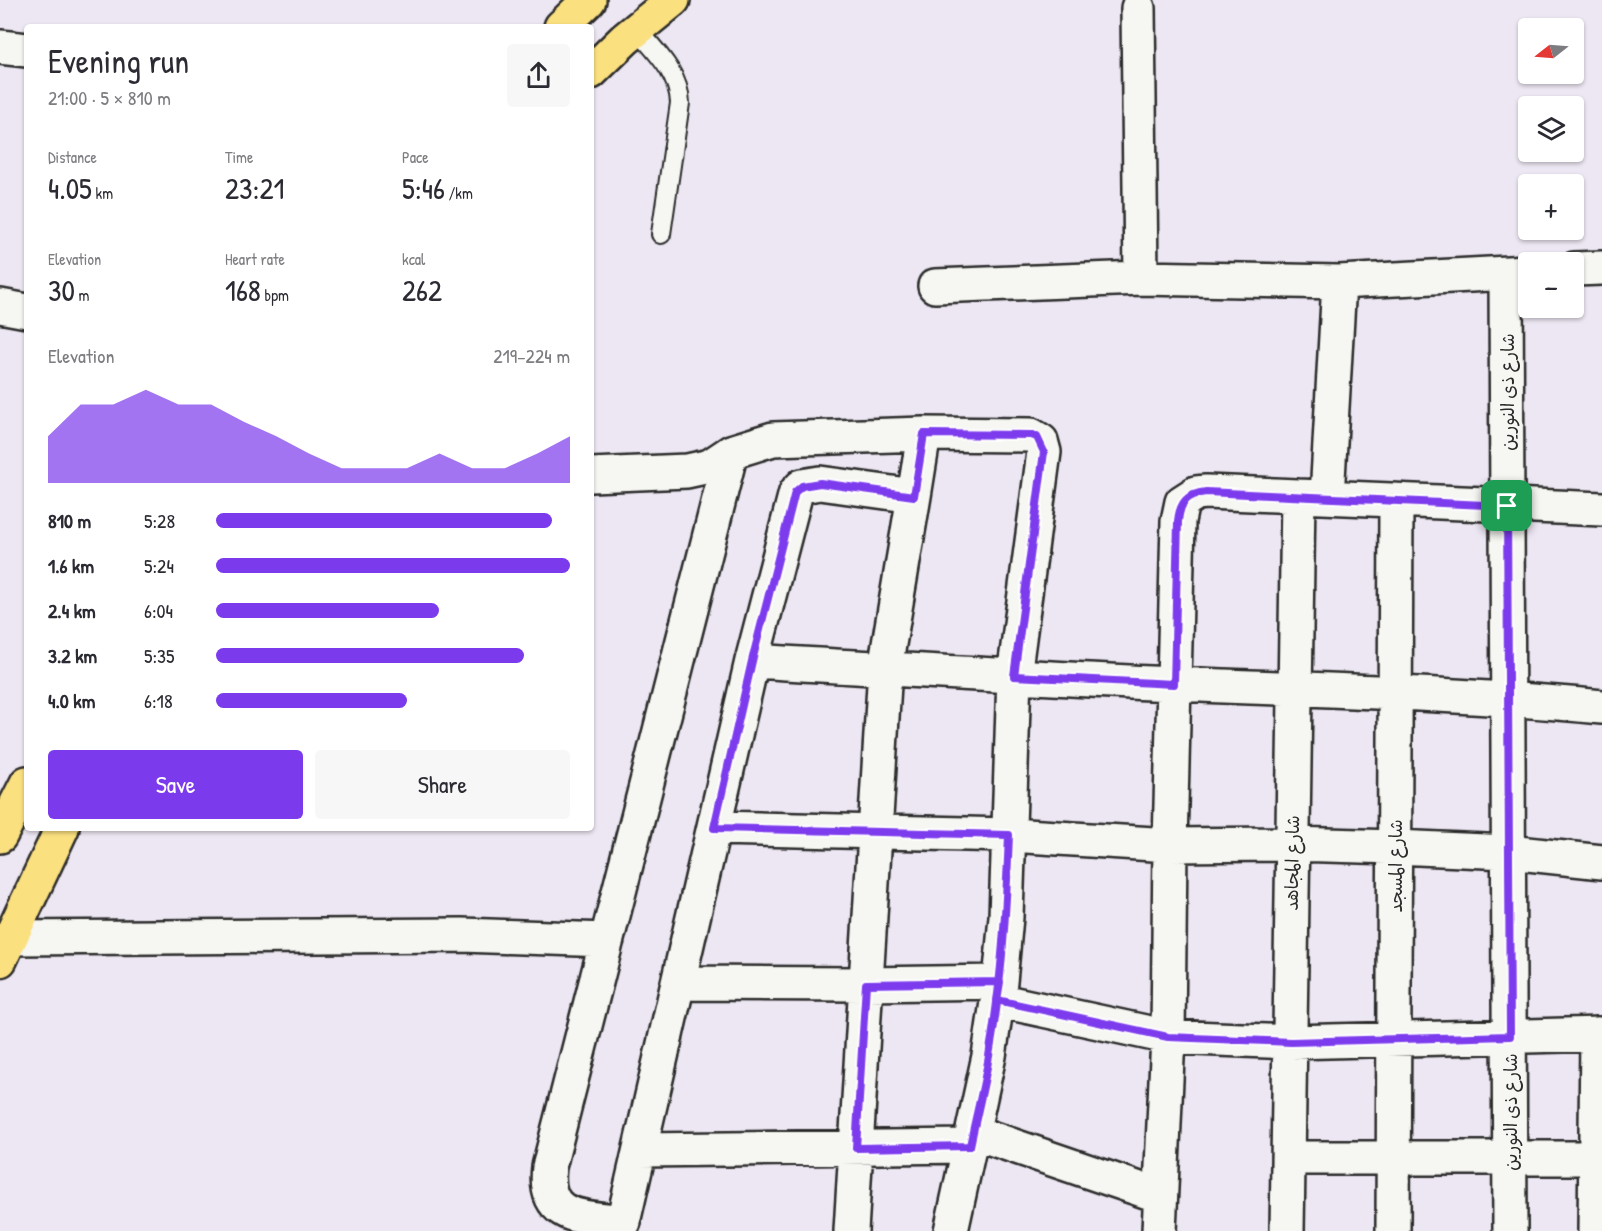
<!DOCTYPE html>
<meta charset="utf-8">
<style>
body{margin:0;font-family:"Patrick Hand","Playpen Sans Arabic",sans-serif;background:#f7f7f7;color:#2b2b33;height:100vh;display:flex;flex-direction:column;font-size:22px;white-space:nowrap}
*{box-sizing:border-box;margin:0}
p{font-size:20px;color:#7c7c81}
.icon{flex:none;width:33px;height:33px;fill:none;stroke:currentColor;stroke-width:2;stroke-linecap:round;stroke-linejoin:round}
.map{position:relative;flex:1;overflow:hidden}
.side{position:absolute;left:24px;top:24px;width:570px;height:807px;display:flex;flex-direction:column;background:#fff;border-radius:6px;box-shadow:0 2px 4px #0004}
.side>*{flex:none}
.needle{width:39px;rotate:253deg}
.tools{position:absolute;left:1518px;top:18px;display:grid;gap:12px}
.tools a{display:grid;place-items:center;width:66px;height:66px;border-radius:6px;background:#fff;box-shadow:0 2px 4px #0004;font-size:30px}
.pin{position:absolute;display:grid;place-items:center;width:51px;height:51px;color:#fff;margin:-26px;border-radius:12px;box-shadow:0 3px 9px #0006}
.round{display:grid;place-items:center;flex:none;width:63px;height:63px;border-radius:6px;background:#f7f7f7}
.overview{display:flex;align-items:center;justify-content:space-between;height:102px;padding:0 24px}
h1{font-size:33px;font-weight:600;line-height:45px}
.figures{display:grid;grid-template-columns:repeat(3,1fr);gap:9px;height:102px;padding:6px 24px}
.figures div{display:grid;align-content:center}
.figures b{font-size:30px;font-weight:600}
.figures small{font-size:16px;font-weight:400}
.figures p{font-size:16px}
.chart{height:168px;padding:12px 24px}
.chart p{display:flex;justify-content:space-between}
.chart svg{width:100%;height:108px;margin-top:6px;fill:#7c3aed;opacity:.7}
.action{display:flex;gap:12px;margin-top:auto;padding:12px 24px}
.action a{flex:1;height:69px;border-radius:6px;background:#7c3aed;color:#fff;font-size:24px;font-weight:600;line-height:69px;text-align:center}
.action a+a{background:#f7f7f7;color:#2b2b33}
ul{padding:0 24px;list-style:none;font-size:20px}
li{display:grid;grid-template-columns:96px 72px 1fr;align-items:center;height:45px}
li i{height:15px;border-radius:8px;background:#7c3aed}
.map>svg:first-child{display:block}
.lines{fill:none;stroke-linecap:round;stroke-linejoin:round}
.service-casing{stroke:#2b2b2b;stroke-width:22}
.minor-casing{stroke:#2b2b2b;stroke-width:38}
.trunk-casing{stroke:#2b2b2b;stroke-width:38}
.service{stroke:#f6f6f2;stroke-width:18}
.minor{stroke:#f6f6f2;stroke-width:33}
.trunk{stroke:#fbe080;stroke-width:33}
.route-casing{stroke:#fff;stroke-width:12}
.route{stroke:#7c3aed;stroke-width:8}
.labels{text-anchor:middle;dominant-baseline:central;stroke-width:6;stroke-linejoin:round;paint-order:stroke}
.street-label{font-size:18px;fill:#2b2b2b;stroke:#f6f6f2}
</style>
<div class="map">
<svg width="1602" height="1231" viewBox="0 0 1602 1231">
<rect width="100%" height="100%" fill="#ede7f3"/>
<filter id="ink" filterUnits="userSpaceOnUse"><feTurbulence type="fractalNoise" baseFrequency=".0167" numOctaves="2"/><feDisplacementMap in="SourceGraphic" scale="12" xChannelSelector="R" yChannelSelector="G"/><feConvolveMatrix kernelMatrix="1 2 1 2 8 2 1 2 1" color-interpolation-filters="sRGB"/></filter>
<g filter="url(#ink)">
<g class="lines">
<defs>
<path id="service" d="M637,29C656,52 679,73 680,103L661,234"/>
<path id="minor" d="M1138,8L1141,278
M0,47L27,50
M1574,269L1602,268
M1506,274L1510,1231
M935,286L1141,278L1339,282L1527,272
M0,306L27,311
M591,475L687,471L710,466L731,452L773,439L924,434L1031,435L1041,441L1044,452L1014,676L1006,917L1000,982L989,1056L951,1231
M914,496L924,434
M1327,497L1339,282
M714,828L1009,835L1170,845L1292,844L1395,847L1508,852L1602,862
M11,938L462,935L607,940
M679,983L866,984L1000,982
M997,1000L1168,1037L1291,1042L1602,1034
M973,1132L1160,1196
M640,1150L970,1146
M1288,1158H1596
M624,1222C584,1216 542,1222 549,1167L731,452
M621,1231L752,661
M851,1231L885,668L914,496L820,483L802,486L796,492L752,661C892,669 1032,678 1173,684C1316,690 1459,693 1602,707
M1159,1231L1168,1037L1170,845L1178,521L1182,502L1196,493L1206,492L1602,509
M1287,1231L1298,496
M1393,1231L1396,501
M1595,1231L1597,1034"/>
<path id="trunk" d="M561,27L589,0
M591,72L625,39L673,0
M0,836L27,783
M0,960L62,828"/>
</defs>
<use href="#service" class="service-casing"/>
<use href="#minor" class="minor-casing"/>
<use href="#trunk" class="trunk-casing"/>
<use href="#service" class="service"/>
<use href="#minor" class="minor"/>
<use href="#trunk" class="trunk"/>
</g>
</g>
<g class="lines" filter="url(#ink)">
<defs>
<path id="route" d="M1507,506L1206,492C1187,494 1180,502 1178,521L1174,684L1014,676L1044,452L1037,437L1031,435L924,434L914,496L820,483L802,486L795,492L752,661L714,828L1009,835C1006,909 1002,983 989,1056C984,1086 976,1116 970,1146L856,1148L866,984L1000,982L997,1000L1168,1037L1291,1042L1510,1036L1507,506"/>
</defs>
<use href="#route" class="route-casing"/>
<use href="#route" class="route"/>
</g>
<g class="labels">
<g class="street-label">
<text transform="translate(1507 392) rotate(-90)">شارع ذى النورين</text>
<text transform="translate(1292 863) rotate(-89)">شارع المجاهد</text>
<text transform="translate(1395 866) rotate(-90)">شارع المسجد</text>
<text transform="translate(1510 1112) rotate(-90)">شارع ذى النورين</text>
</g>
</g>
</svg>
<div class="tools">
<a><svg class="needle" viewBox="-14 -14 28 28"><path d="M0-13l5 13h-10z" fill="#e53935"/><path d="M0 13l5-13h-10z" fill="#7c7c81"/></svg></a>
<a><svg class="icon" aria-label="layers" viewBox="0 0 24 24"><path d="M12 4l9 5-9 5-9-5zM3 14l9 5 9-5"/></svg></a>
<a>+</a>
<a>−</a>
</div>
<div class="pin" style="left:1507px;top:506px;background:#1e9e55"><svg class="icon" aria-label="arrive" viewBox="0 0 24 24"><path d="M6 21V4h12l-3 4 3 4H6"/></svg></div>
<section class="side">
<div class="overview"><div><h1>Evening run</h1><p>21:00 · 5 × 810 m</p></div><a class="round"><svg class="icon" aria-label="share" viewBox="0 0 24 24"><path d="M12 15V3M7 8l5-5 5 5M5 13v7h14v-7"/></svg></a></div>
<div class="figures">
<div><p>Distance</p><b>4.05<small> km</small></b></div>
<div><p>Time</p><b>23:21</b></div>
<div><p>Pace</p><b>5:46<small> /km</small></b></div>
</div>
<div class="figures">
<div><p>Elevation</p><b>30<small> m</small></b></div>
<div><p>Heart rate</p><b>168<small> bpm</small></b></div>
<div><p>kcal</p><b>262</b></div>
</div>
<div class="chart"><p><span>Elevation</span>219–224 m</p>
<svg viewBox="0 0 160 44" preserveAspectRatio="none"><path d="M0 44V25L10 12L20 12L30 6L40 12L50 12L60 19L70 25L80 32L90 38L100 38L110 38L120 32L130 38L140 38L150 32L160 25V44z"/></svg>
</div>
<ul>
<li><b>810 m</b>5:28<i style="width:95%"></i></li>
<li><b>1.6 km</b>5:24<i style="width:100%"></i></li>
<li><b>2.4 km</b>6:04<i style="width:63%"></i></li>
<li><b>3.2 km</b>5:35<i style="width:87%"></i></li>
<li><b>4.0 km</b>6:18<i style="width:54%"></i></li>
</ul>
<div class="action"><a>Save</a><a>Share</a></div>
</section>
</div>
